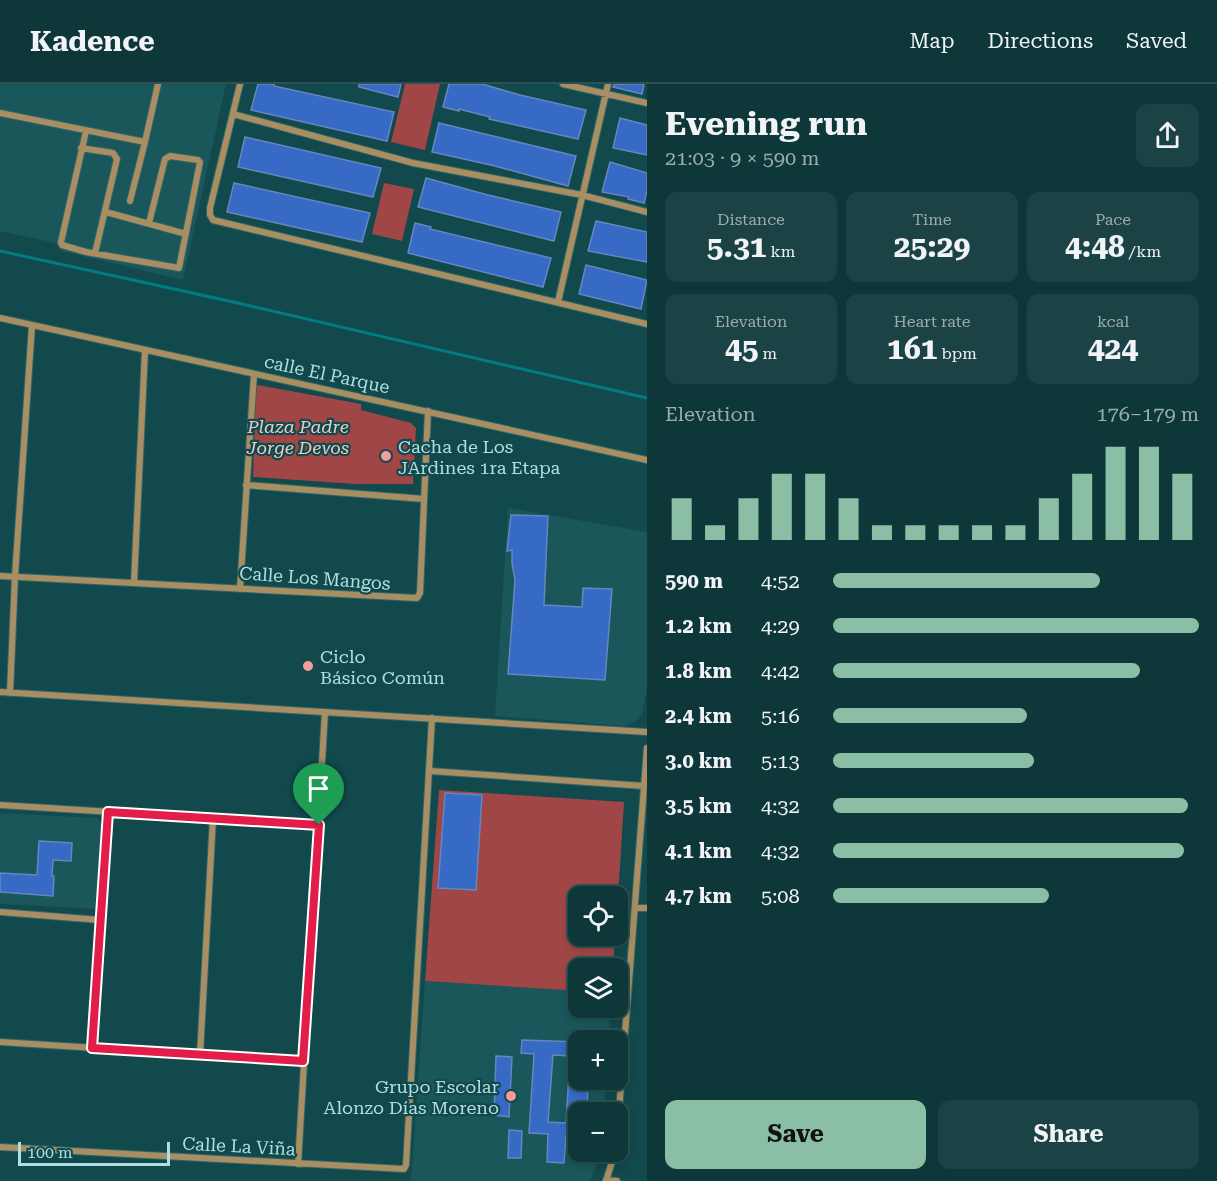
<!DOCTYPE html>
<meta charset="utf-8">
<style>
body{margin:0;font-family:"Roboto Serif",serif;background:#1b4244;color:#f1f3f6;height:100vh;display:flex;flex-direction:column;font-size:22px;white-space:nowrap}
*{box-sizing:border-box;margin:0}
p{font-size:20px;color:#9aacae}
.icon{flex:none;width:33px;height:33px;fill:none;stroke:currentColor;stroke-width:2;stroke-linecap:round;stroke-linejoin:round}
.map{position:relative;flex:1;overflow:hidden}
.sheet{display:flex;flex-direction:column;background:#0d3739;width:570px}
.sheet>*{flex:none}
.buttons{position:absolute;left:568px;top:802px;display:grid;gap:12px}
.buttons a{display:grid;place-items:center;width:60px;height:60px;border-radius:12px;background:#0d3739;box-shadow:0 3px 9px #0003,0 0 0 2px #2d5153;font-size:30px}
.scale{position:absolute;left:18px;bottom:15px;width:152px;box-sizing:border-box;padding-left:6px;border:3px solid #b1dee0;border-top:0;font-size:16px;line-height:21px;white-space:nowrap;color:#b1dee0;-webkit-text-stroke:4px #11494c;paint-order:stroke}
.pin{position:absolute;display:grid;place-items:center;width:51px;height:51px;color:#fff;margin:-62px -26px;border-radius:50% 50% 50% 0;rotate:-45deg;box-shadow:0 0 6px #0007}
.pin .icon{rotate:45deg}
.round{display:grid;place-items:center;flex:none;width:63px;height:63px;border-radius:12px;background:#1b4244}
.overview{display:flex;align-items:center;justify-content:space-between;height:102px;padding:0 18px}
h1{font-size:33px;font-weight:700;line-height:45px}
.figures{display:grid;grid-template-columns:repeat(3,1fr);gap:9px;height:102px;padding:6px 18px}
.figures div{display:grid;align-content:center;border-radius:12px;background:#1b4244;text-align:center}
.figures b{font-size:30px;font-weight:700}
.figures small{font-size:16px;font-weight:400}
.figures p{font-size:16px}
.chart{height:168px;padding:12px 18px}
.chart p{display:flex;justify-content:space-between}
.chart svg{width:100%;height:108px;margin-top:6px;stroke:#8abfa5;stroke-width:6}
.action{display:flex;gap:12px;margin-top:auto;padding:12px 18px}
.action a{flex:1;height:69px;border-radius:12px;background:#8abfa5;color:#111;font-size:24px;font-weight:700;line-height:69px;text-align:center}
.action a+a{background:#1b4244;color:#f1f3f6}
ul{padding:0 18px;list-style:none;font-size:20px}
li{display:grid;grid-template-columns:96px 72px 1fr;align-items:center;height:45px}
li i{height:15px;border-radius:8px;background:#8abfa5}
header{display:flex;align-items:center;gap:36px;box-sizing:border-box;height:84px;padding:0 30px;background:#0d3739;border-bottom:2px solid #2d5153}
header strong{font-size:28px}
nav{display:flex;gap:33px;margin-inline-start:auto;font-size:21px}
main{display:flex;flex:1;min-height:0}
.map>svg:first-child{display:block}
.built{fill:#19575b}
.green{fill:#a04647}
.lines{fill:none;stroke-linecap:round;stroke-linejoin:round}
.stream{stroke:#007d83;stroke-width:3}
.building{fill:#376ac5;stroke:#6686be;stroke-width:1.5;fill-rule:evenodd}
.minor-casing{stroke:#31676a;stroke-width:8}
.minor{stroke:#a88e61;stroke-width:6}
.route-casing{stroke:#fff;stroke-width:12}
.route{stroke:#e11d48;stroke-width:8}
.poi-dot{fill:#f59b99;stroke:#11494c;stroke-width:2}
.labels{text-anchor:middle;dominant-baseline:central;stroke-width:4.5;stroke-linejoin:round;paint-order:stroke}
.street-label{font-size:18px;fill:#b1dee0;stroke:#11494c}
.park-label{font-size:18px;font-style:italic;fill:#ebcbc9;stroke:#11494c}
.poi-label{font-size:18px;fill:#b1dee0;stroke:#11494c;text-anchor:start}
</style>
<header>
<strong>Kadence</strong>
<nav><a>Map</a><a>Directions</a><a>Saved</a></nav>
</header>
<main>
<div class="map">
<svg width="647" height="1097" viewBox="0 0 647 1097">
<rect width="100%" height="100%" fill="#11494c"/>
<path class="built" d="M0,0H226L183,196L61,167L55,159L0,147Z
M508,424L647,448V604L642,630L635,638L624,642L495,632Z
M0,729L98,734L102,740L95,825L0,820Z
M425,897L579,907V924H610L608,957H579V996H606L604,1029H579V1068H602L590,1097H411Z"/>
<path class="green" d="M405,0H440L425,66L391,58Z
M384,99L414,105L402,157L372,150Z
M258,301L361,320V326L411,339L416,344L413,400H355L253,393L256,304Z
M439,706L624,718L618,813H579V852H615L613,885H579V907L425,897Z"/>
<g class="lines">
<path class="stream" d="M0,167L229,217L647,314"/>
</g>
<path class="building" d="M258,0H274V2L394,28L387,57L251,26Z
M359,0H401L398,13L359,3Z
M449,0H482L520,11L586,26L578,55L489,35L490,33L459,25V27L443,23Z
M614,0H644L642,10L613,3Z
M620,34L647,41V71L613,64Z
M439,39L576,72L568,102L495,82L432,68Z
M245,53L381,84L373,113L238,83Z
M610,78L647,89V107L644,119L628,115L629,113L602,108Z
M426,94L488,111L561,128L554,157L418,123Z
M234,99L370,129L362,158L227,128Z
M596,137L647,148V178L588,167Z
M415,139L431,143L430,145L551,174L543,203L408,169Z
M586,181L647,196L641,225L579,210Z
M511,431L548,432L544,521L582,523L583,504L612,505L605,596L508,590L515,496L512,479V466L507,467Z
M445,709L482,711L476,806L438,804Z
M39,757L72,759L71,777L53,776L52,792H54L53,812L0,808V789L37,791Z
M522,956L579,958V996H588L587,1029H579V1052L566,1051L564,1079L547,1078L548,1050L529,1049L534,970L521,969ZM553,971L570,972L566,1039L548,1038Z
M496,972L512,973L509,1033L494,1031Z
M509,1046L522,1047L521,1074H508Z"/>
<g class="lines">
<defs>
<path id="minor" d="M240,0L210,124V131L213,136L647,240
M563,0L647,19
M0,29L145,58L158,0
M233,30L413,79L582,111L647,128
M86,47L61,158L62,161L86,168L179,184L200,78L198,76L170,72L165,75L149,139
M81,64L113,69L117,75L95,169
M130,117L145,58
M106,128L186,150
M558,218L608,0
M0,234L647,376
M246,401L424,415
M0,492L417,514L420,509L428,327
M134,499L145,266
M240,505L254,290
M0,608L647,648
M10,609L15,492L32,241
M430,687L644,702
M0,721L319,741
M635,824H647
M0,828L100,836
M0,958L303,977
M92,964L108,728
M200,971L213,734
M618,1040L647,664
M0,1063L404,1085L406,1081L432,634
M298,1080L325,628
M606,1096L617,1097
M606,1097L615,1068"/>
</defs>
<use href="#minor" class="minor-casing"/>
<use href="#minor" class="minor"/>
</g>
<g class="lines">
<defs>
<path id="route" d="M108,728L319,741L303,977L92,964Z"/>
</defs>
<use href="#route" class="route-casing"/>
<use href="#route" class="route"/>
</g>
<g class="poi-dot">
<circle cx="386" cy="372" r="6"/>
<circle cx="308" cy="582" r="6"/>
<circle cx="511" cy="1012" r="6"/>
</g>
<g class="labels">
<g class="street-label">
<text transform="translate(327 290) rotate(12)">calle El Parque</text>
<text transform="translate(315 494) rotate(4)">Calle Los Mangos</text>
<text transform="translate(239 1062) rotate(3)">Calle La Viña</text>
</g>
<g class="park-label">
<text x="298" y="342">Plaza Padre<tspan x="298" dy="21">Jorge Devos</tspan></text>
</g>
<g class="poi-label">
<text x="398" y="362">Cacha de Los<tspan x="398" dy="21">JArdines 1ra Etapa</tspan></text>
<text x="320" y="572">Ciclo<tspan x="320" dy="21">Básico Común</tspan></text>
<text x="499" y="1002" text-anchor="end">Grupo Escolar<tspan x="499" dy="21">Alonzo Días Moreno</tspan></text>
</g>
</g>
</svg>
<div class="buttons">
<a><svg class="icon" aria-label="locate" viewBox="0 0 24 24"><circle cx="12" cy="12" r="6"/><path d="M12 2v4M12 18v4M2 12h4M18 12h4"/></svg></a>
<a><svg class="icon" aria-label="layers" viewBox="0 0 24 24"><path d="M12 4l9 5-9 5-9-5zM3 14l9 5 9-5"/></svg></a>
<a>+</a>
<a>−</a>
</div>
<div class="scale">100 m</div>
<div class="pin" style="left:319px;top:741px;background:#1e9e55"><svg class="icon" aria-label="arrive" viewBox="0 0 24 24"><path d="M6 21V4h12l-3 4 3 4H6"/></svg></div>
</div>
<section class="sheet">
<div class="overview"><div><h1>Evening run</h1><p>21:03 · 9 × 590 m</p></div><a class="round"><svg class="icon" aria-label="share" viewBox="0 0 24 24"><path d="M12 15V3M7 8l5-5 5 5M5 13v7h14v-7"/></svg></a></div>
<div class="figures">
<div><p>Distance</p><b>5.31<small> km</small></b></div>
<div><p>Time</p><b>25:29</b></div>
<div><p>Pace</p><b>4:48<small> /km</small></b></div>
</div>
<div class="figures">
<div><p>Elevation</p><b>45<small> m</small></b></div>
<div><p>Heart rate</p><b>161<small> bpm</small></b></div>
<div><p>kcal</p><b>424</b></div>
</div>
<div class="chart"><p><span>Elevation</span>176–179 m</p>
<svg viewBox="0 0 160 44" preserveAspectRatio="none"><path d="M5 44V27M15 44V38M25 44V27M35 44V17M45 44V17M55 44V27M65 44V38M75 44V38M85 44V38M95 44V38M105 44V38M115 44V27M125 44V17M135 44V6M145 44V6M155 44V17"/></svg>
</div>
<ul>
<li><b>590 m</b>4:52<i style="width:73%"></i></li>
<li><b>1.2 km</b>4:29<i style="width:100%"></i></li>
<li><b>1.8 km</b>4:42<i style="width:84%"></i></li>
<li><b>2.4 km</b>5:16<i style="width:53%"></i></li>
<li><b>3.0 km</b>5:13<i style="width:55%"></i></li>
<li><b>3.5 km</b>4:32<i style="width:97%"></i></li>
<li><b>4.1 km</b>4:32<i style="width:96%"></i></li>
<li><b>4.7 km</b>5:08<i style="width:59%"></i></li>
</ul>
<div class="action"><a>Save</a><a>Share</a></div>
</section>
</main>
